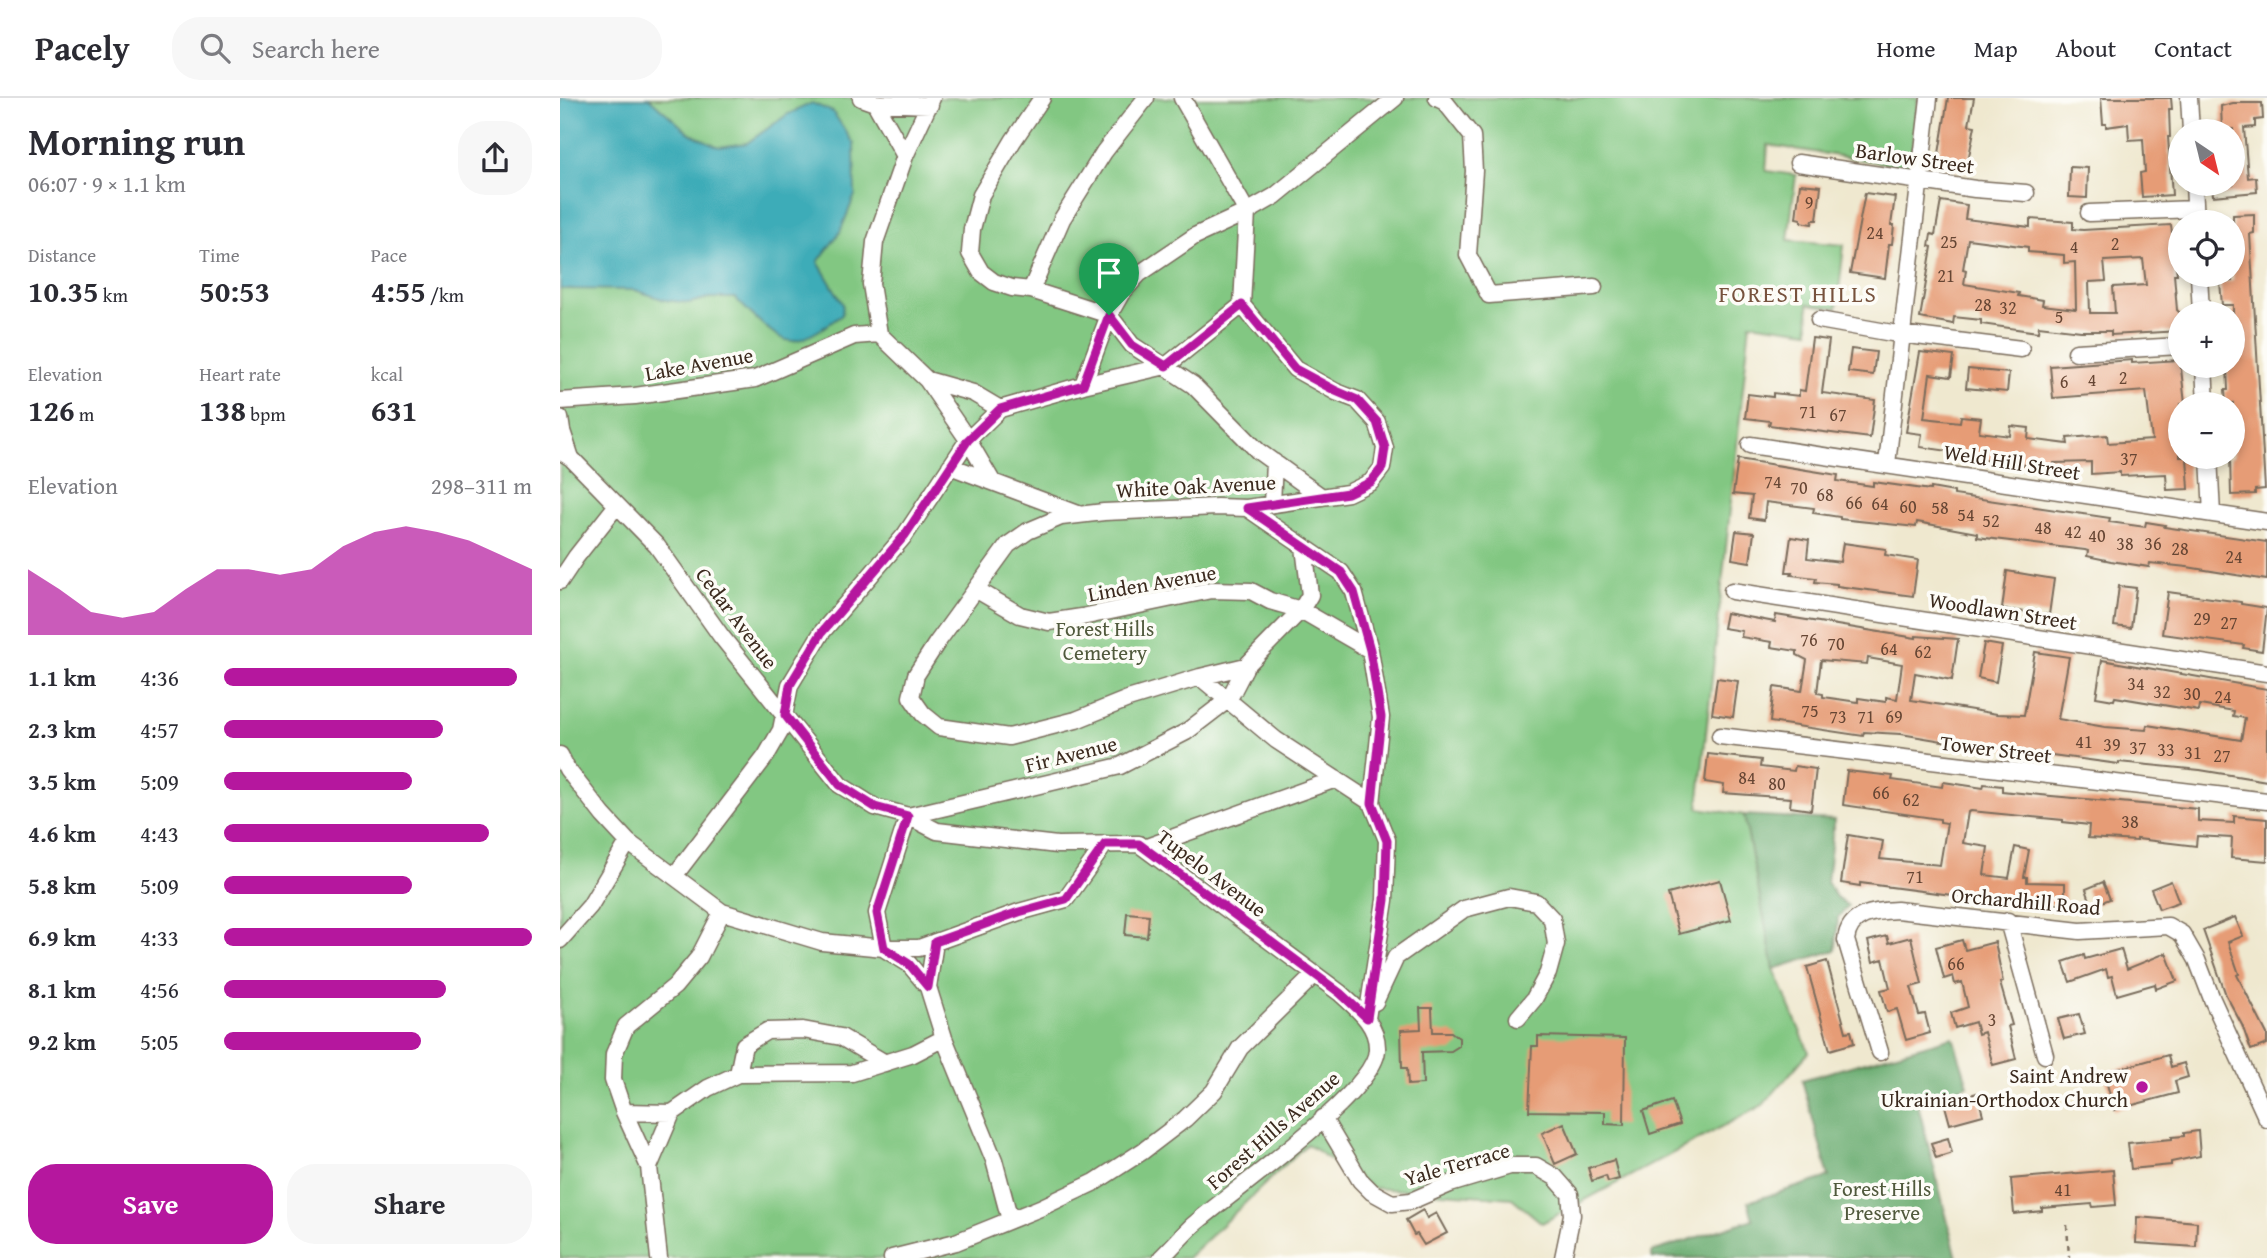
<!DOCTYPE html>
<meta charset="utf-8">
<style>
body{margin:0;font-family:"Gentium Book Plus",serif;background:#f7f7f7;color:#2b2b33;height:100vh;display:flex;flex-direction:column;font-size:26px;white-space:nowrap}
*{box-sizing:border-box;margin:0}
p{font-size:23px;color:#7c7c81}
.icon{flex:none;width:38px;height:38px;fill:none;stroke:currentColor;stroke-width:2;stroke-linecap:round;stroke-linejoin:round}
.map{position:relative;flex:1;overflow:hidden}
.sheet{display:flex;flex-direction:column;background:#fff;width:560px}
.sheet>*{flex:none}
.needle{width:46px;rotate:145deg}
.controls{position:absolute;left:1608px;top:21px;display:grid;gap:14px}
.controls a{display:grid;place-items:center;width:77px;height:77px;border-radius:50%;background:#fff;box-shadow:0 4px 10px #0003;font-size:35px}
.pin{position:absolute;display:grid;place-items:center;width:60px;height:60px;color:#fff;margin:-72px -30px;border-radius:50% 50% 50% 0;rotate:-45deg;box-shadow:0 0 7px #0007}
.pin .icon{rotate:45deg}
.round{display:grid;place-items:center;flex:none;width:74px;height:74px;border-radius:28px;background:#f7f7f7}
.overview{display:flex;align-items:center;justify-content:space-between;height:119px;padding:0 28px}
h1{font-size:38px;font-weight:700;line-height:52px}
.figures{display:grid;grid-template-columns:repeat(3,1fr);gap:10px;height:119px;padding:7px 28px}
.figures div{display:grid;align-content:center}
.figures b{font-size:30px;font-weight:700}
.figures small{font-size:19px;font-weight:400}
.figures p{font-size:19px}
.chart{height:196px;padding:14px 28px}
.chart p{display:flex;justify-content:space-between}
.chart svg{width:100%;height:126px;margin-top:7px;fill:#b5179e;opacity:.7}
.primary-button{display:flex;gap:14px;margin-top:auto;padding:14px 28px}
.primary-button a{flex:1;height:80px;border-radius:28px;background:#b5179e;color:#fff;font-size:28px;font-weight:700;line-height:80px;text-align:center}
.primary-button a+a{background:#f7f7f7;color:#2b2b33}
ul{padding:0 28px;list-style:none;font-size:23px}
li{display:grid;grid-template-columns:112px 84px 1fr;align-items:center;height:52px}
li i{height:18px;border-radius:9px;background:#b5179e}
header{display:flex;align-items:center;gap:42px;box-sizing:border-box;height:98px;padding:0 35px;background:#fff;border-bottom:2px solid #e1e1e2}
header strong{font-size:33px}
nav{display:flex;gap:38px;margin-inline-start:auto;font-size:24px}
.search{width:490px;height:63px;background:#f7f7f7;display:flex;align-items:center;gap:18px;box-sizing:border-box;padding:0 24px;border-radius:28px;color:#7c7c81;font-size:26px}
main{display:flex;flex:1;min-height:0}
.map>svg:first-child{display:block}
.green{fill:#82c782;stroke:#5e7850;stroke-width:2}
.forest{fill:#69ac70;stroke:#526b47;stroke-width:2}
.water{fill:#3cacb8;stroke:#3c6b6b;stroke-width:2}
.building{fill:#e69c76;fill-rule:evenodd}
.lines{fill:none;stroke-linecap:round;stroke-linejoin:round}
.minor-casing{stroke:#7a6c5c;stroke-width:19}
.path{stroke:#7a6c5c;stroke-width:2.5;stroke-dasharray:5 5;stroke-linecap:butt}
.minor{stroke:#fff;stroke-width:16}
.route-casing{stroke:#fff;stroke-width:14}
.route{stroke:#b5179e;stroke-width:9}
.poi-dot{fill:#b5179e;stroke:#fdfcf7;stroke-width:2.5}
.labels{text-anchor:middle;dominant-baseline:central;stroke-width:7;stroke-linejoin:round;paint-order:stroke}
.number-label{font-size:18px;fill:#664634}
.street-label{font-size:21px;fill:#3b2a1e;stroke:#fdfcf7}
.park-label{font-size:21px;fill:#50593c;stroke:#fdfcf7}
.poi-label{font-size:21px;fill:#3b2a1e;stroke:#fdfcf7;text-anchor:end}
.neighbourhood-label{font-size:23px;letter-spacing:2px;fill:#77523d;stroke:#fdfcf7}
</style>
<header>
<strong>Pacely</strong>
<div class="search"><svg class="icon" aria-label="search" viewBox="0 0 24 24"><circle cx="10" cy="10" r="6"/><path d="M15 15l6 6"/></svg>Search here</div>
<nav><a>Home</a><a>Map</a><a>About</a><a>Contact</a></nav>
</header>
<main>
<section class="sheet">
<div class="overview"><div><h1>Morning run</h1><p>06:07 · 9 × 1.1 km</p></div><a class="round"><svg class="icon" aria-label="share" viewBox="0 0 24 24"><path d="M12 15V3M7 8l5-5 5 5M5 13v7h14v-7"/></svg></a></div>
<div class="figures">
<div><p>Distance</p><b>10.35<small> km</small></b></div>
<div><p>Time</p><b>50:53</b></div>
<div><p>Pace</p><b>4:55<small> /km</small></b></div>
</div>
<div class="figures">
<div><p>Elevation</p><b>126<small> m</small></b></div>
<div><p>Heart rate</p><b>138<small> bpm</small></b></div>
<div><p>kcal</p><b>631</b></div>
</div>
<div class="chart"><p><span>Elevation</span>298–311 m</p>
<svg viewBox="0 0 160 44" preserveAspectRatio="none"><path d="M0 44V21L10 28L20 36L30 38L40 36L50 28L60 21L70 21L80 23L90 21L100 13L110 8L120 6L130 8L140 11L150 16L160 21V44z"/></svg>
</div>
<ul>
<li><b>1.1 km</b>4:36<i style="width:95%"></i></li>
<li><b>2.3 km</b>4:57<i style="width:71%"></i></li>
<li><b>3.5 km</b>5:09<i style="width:61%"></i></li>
<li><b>4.6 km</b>4:43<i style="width:86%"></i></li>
<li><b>5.8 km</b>5:09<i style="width:61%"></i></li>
<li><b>6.9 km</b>4:33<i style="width:100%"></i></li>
<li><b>8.1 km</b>4:56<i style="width:72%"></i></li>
<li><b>9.2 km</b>5:05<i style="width:64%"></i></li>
</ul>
<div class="primary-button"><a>Save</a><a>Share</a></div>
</section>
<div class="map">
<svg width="1707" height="1160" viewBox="0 0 1707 1160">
<rect width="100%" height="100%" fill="#fdfcf7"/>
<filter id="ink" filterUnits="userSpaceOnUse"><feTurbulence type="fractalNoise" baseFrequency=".0143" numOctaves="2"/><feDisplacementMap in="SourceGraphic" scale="14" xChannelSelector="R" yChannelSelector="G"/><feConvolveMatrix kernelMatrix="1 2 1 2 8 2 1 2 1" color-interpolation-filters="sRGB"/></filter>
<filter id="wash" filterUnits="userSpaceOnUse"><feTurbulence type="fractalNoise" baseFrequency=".00686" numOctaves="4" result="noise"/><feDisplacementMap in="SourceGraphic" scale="28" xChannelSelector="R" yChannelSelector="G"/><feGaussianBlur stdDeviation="1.57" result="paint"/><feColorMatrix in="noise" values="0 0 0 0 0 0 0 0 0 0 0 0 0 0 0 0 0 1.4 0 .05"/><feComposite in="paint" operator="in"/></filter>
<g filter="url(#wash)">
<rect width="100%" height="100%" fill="#efe8cf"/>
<path class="green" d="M0,0H1358L1350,69L1208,47L1206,73L1236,77L1228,142L1284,147L1277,210L1248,206L1249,233L1190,225L1138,710L1184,717L1214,871L1249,954L1203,1007L982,1125L952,1100L812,1090L747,1046L627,1160H0Z"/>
<path class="forest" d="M1184,717L1274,722L1267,784L1276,799L1288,808L1278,820L1276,852L1214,871Z
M1393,939L1408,987L1358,1007L1397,1160H1092V1154L1193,1121L1188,1104L1269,1079L1242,982Z"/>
<path class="water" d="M0,0H89L129,35L159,49L187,45L228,16L252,5L273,14L294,46L295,97L280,134L258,164L283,206L282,217C268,226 250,241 233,243C217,245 187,211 175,200H149L129,205L105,202L75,192L0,191Z"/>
<g id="blocks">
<path class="building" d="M1388,0H1414L1409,27L1415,28L1406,73L1377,68Z
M1541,0H1611L1612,11H1609L1610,39H1608L1612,97L1582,99L1580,75L1585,74L1583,41L1569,42L1568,26L1546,29V26H1543Z
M1673,5H1702L1703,21L1695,22V29L1684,30L1688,80L1696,79L1697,94L1653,98L1652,86H1673V31L1662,32L1661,8Z
M1510,69L1528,70L1527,100L1509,99Z
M1240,86L1261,88L1257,122H1253L1252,126L1241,124V121L1236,120Z
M1305,95L1335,99L1331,127H1334L1332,146H1329L1325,180L1290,175Z
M1381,103L1407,107L1405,121L1470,129V121L1513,124V131L1523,132L1611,127L1617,176H1614L1617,212L1620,215V233L1551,237V233H1521L1479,228L1478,234L1421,226V222L1394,219L1393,226L1360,220L1372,149L1369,148L1371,136L1375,137ZM1408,141L1468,149V154L1504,157V165L1515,164L1516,211L1482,207L1483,202L1458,198L1459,195L1404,186L1406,172L1403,171ZM1583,161L1586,187L1553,189L1555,215H1530L1529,184L1546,183L1544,163Z
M1694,116V135L1690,136L1705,391L1695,392V396L1671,397L1670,359H1673V305L1666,306L1665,292H1668L1667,268H1673V207H1662L1660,184L1673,183V117Z
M1252,240L1269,242L1262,295L1315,302L1310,340L1209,327L1210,323L1185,320L1188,296L1213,299V295L1239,298V292L1245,293Z
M1291,251L1316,254L1313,277L1288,274Z
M1360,254L1394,258L1391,279L1370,276L1364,320L1400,324L1401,318L1421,320L1419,334L1450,338L1451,328L1469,330L1468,341L1508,346L1507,340L1547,337L1548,345L1592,342L1586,293L1493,300L1490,268L1572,262V265L1620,262L1625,306H1620V359H1627L1629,391L1607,392L1606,376L1560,378V374L1531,376V364L1494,365L1493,370L1424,362V358L1360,349L1362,336L1346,334Z
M1408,271L1449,275L1447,294L1406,290Z
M1178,361L1278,377L1277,383L1313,388V384L1371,392V390L1394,394V397L1550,420L1549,424L1585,429L1586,424L1605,427L1604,429L1707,444V482L1627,469L1590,465L1589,469L1551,463L1527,458L1528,453L1525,452L1417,439V435L1357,424L1356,429L1280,421V419L1253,415L1254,410L1206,404L1204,422L1189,420L1192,398L1173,396Z
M1176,433L1194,435L1190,464L1172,461Z
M1231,439L1249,442L1247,460L1280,464L1283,445L1326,451L1325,457L1358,462L1353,498L1277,488V486L1255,484L1256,480L1231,477L1232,474H1226Z
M1447,473L1494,481L1489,517L1442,511Z
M1559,488L1576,490L1571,530L1554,528Z
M1608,494L1681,504V506L1707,510L1702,553L1683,550L1684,547L1602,536Z
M1166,515L1215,524L1216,517L1356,540V538L1398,541L1392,582L1355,575L1351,602L1437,616L1464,617L1475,554L1509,559L1498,621L1545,629L1586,632L1587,627L1681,642L1685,620L1673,618L1674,613L1640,607L1639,613L1555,599L1554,602L1536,599L1542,562L1707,591V683L1640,672L1559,664V666L1424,648V650L1341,636L1304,634L1303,638L1210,624L1214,589L1242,593L1247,562L1237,557V553L1211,549L1212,544L1181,539L1182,533L1163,530ZM1308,560L1342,566L1337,601L1326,599V604L1298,600V604L1263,599V596L1257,595L1261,562L1307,566Z
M1424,545L1442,548L1436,584L1418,580Z
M1157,580L1178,583L1173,619L1152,616Z
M1148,656L1201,662L1200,669L1234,673L1235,668L1256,671L1251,712L1230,709L1231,700L1163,695L1164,687L1145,684Z
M1287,673L1333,678L1332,682L1382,689L1383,684L1423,690L1424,686L1442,688V693L1480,697L1638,711V723L1674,725V718L1707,721V763L1671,760L1672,740L1637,738L1636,748L1577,741V743L1528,740L1529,727L1503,724V722L1411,713L1408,714L1403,745L1428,749L1424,777L1449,780L1455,749L1469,752L1464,779H1467V784L1505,785V807L1438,801V803L1300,785V788L1281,785L1288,737L1323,743L1320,761L1380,767L1387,725L1380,724V721L1283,707Z
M1160,782L1171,822L1119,836L1108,796Z
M1611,783L1619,804L1599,811L1591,791Z
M1543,784L1550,801L1532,808L1526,791Z
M567,815L589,817L587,839L565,837Z
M1675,819L1683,838L1668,844L1679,876L1677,877L1707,936V946L1691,952L1682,927L1666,897L1643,832Z
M1327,838L1329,845L1351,839L1362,886L1351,889L1359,917L1365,916L1370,935L1346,942L1337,911L1327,914L1321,892L1330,890L1323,861L1313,864L1308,843Z
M1402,842L1405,852L1435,844L1443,884L1440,885L1452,927L1448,928L1456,961L1433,967L1424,934L1418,936L1415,924L1395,930L1391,915L1408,909L1402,884L1395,886L1393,878L1384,881L1376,849Z
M1561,851L1567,871L1606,855L1617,883L1596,891L1595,886L1557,897L1552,878L1548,879L1546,871L1510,884L1503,864L1524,857L1525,861Z
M1267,863L1286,934L1291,933L1294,945L1270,952L1247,869Z
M860,910H872L873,934H891L899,940V948L891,953L862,954L863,986L848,987L847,970H842L841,932L861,931Z
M1519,916L1525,936L1504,941L1498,921Z
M978,938L1065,940L1064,1027L1045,1026V1014L969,1013L972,948H978Z
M1608,957L1611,969L1624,965L1628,979L1615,983L1618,995L1554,1012L1544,975Z
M1417,995L1423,1017L1390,1026L1384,1004Z
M1112,1003L1120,1026L1090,1036L1083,1013Z
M1004,1025L1017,1056L995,1066L982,1035Z
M1638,1033L1640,1058L1611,1064V1067L1571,1071L1568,1045L1612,1041V1039L1624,1038V1035Z
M1388,1040L1392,1055L1376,1060L1371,1045Z
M1054,1062L1059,1081L1048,1084L1046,1078L1032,1083L1028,1070Z
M1553,1072L1556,1107L1533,1109L1532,1106L1482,1110V1113L1454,1116L1451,1081Z
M863,1112L867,1120L876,1115L887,1135L864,1147L857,1136L854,1137L846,1122Z
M1577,1119L1637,1124L1636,1149L1576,1145Z"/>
</g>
</g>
<g filter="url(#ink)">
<use href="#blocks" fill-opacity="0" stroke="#7a6c5c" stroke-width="2"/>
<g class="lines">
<defs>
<path id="minor" d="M301,0L315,5L345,58
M482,0L453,43L421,97L412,131L410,155L421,174L434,184L452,190L471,192L549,217L572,247L633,287L698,353L762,399
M622,0L687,114
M877,0L885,4L912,38L914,73L908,157L929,197L1034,189
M1629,0L1631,33
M315,5L370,7
M1238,65L1415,91L1466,95
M1634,86L1636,124
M1529,115L1635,111
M1639,177L1641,215
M471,192L502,121L544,54L586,0
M1259,222L1332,235L1461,251
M319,236L311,186L315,144L345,58L372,0
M319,236L367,282L413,295L440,311
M1516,254L1620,248
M1644,268L1646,306
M367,282L408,342L432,383
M523,287L549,217L561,196L579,176L635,138L687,114L715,98L835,0
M0,303L75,298L195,281L294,238L319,236
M0,320L2,333L11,360
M1190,347L1707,424
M0,353L11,360L97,448L161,538L280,687L315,709L348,718L377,733L497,747L579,746L780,895C796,910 818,926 817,951C817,994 666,1097 631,1129C621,1139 611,1150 601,1160
M1649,359L1652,416
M1327,366L1369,0
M390,368L518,416
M712,406L714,364
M687,410L781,474L794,494L810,552L821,619L812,705L827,742L825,802L807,920
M0,483L16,459L57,407
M417,492L460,517L489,524L522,519L651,492L691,493L710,503L741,512L810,552
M1172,493L1707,575
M686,568L640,579L568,601L516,622L449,639L379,629L363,616L351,599L356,577L376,546L448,447L468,433L501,419L544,414L657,409L687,410L788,395L811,384L822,370L825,350L817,324L797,302L776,294L735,271L682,207L687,114
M640,579L716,642L812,705
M1160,638L1707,703
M0,657L7,671L43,717L68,744L162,814L262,844L324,850H359L459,814L506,801L545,746
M348,718L560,668L626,634L669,601L686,568L741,512L750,497L744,449
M584,750L776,681
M115,777L206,658L221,632L230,587L262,534L345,437L408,342L440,311L523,287L606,268L682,207
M1448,823L1485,957
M0,842L30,808L68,744
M324,850L317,815L348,718
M326,852L349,866L368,889L384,940L434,1062L450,1122
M368,889L375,844
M815,904L836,859L904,811L949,799L976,804L992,821L996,846L988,875L974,901L958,920
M1320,954L1286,842C1289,815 1315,813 1337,812L1520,833L1608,828L1622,836L1637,862L1652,901L1707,1021
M178,976L184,947L207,933L243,932L281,939L325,965
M64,1014L112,1015L148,990L178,976L292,975L353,956L384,940
M763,1020L800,1082L812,1094L832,1105L851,1103L890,1086L950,1068H976L995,1079L1010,1096L1012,1117L1003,1160
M89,1069L112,1015
M99,1160L89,1069L64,1014L53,982L54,956L66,928L115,888L139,859L162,814
M332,1160L396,1144L480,1110L535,1084L583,1053L625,1021L654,993L680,950L754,877"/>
</defs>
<use href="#minor" class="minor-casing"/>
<path class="path" d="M1507,1127L1509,1159"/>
<use href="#minor" class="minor"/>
</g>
</g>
<g class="lines" filter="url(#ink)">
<defs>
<path id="route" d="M682,207L735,271L776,293L797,302L817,324L825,350L822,370L811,384L788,395L687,410L781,474L794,494L810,552L821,619L812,705L827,743L825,802L807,920L780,895L579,746H545L506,801L459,814L375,844L368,889L349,866L324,850L317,815L348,718L315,709L280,687L225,617L230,587L262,534L345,437L408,342L440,311L523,287L549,217L572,247L606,268Z"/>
</defs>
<use href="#route" class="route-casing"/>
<use href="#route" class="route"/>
</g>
<circle class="poi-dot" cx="1582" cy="989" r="7"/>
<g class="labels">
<g class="number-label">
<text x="1249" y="104">9</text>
<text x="1315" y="134">24</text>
<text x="1389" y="143">25</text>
<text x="1555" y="145">2</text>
<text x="1514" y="148">4</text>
<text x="1386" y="177">21</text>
<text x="1423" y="206">28</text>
<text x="1448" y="209">32</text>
<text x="1499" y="218">5</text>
<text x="1563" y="279">2</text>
<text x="1532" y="281">4</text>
<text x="1504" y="283">6</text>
<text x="1248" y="313">71</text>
<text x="1278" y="316">67</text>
<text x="1569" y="360">37</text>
<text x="1213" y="383">74</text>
<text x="1239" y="389">70</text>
<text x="1265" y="396">68</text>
<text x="1294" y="404">66</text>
<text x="1320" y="405">64</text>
<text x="1348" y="408">60</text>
<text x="1380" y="409">58</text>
<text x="1406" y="416">54</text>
<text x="1431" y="422">52</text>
<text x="1483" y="429">48</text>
<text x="1513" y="433">42</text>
<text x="1537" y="437">40</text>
<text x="1565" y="445">38</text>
<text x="1593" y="445">36</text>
<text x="1620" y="450">28</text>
<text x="1674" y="458">24</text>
<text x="1642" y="520">29</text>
<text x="1669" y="524">27</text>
<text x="1249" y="541">76</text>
<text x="1276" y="545">70</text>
<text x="1329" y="550">64</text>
<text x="1363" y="553">62</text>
<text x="1576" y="585">34</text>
<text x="1602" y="593">32</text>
<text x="1632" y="595">30</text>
<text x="1663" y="598">24</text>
<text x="1250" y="612">75</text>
<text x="1278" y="618">73</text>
<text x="1306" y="618">71</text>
<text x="1334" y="618">69</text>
<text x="1524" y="643">41</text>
<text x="1552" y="646">39</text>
<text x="1578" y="649">37</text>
<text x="1606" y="651">33</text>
<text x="1633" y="654">31</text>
<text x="1662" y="657">27</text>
<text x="1187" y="679">84</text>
<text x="1217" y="685">80</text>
<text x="1321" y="694">66</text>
<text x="1351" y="701">62</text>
<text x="1570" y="723">38</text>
<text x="1355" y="778">71</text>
<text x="1396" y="865">66</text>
<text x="1432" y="921">3</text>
<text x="1503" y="1091">41</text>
</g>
<g class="street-label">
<text transform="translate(1355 60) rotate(8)">Barlow Street</text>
<text transform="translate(139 266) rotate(-10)">Lake Avenue</text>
<text transform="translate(1452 364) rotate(9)">Weld Hill Street</text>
<text transform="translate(636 388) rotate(-3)">White Oak Avenue</text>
<text transform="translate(592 485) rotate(-10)">Linden Avenue</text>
<text transform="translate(1443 513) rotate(9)">Woodlawn Street</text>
<text transform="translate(177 520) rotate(53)">Cedar Avenue</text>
<text transform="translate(1436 651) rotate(7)">Tower Street</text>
<text transform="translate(511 656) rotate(-14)">Fir Avenue</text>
<text transform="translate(652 775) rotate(37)">Tupelo Avenue</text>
<text transform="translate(1466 803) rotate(5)">Orchardhill Road</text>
<text transform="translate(713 1032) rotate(-41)">Forest Hills Avenue</text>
<text transform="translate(897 1066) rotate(-16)">Yale Terrace</text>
</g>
<g class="park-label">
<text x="545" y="530">Forest Hills<tspan x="545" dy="24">Cemetery</tspan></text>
<text x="1322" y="1090">Forest Hills<tspan x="1322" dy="24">Preserve</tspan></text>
</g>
<g class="poi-label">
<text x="1568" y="977">Saint Andrew<tspan x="1568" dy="24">Ukrainian-Orthodox Church</tspan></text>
</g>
<g class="neighbourhood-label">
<text x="1238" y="195">FOREST HILLS</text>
</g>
</g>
</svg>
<div class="controls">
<a><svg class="needle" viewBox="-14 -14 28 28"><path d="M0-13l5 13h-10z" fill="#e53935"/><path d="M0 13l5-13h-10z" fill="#7c7c81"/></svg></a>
<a><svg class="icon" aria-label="locate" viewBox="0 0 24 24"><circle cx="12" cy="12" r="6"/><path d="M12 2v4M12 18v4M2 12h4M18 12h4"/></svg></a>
<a>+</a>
<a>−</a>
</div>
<div class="pin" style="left:549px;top:217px;background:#1e9e55"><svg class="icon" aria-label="arrive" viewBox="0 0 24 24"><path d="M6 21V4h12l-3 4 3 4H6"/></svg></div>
</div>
</main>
